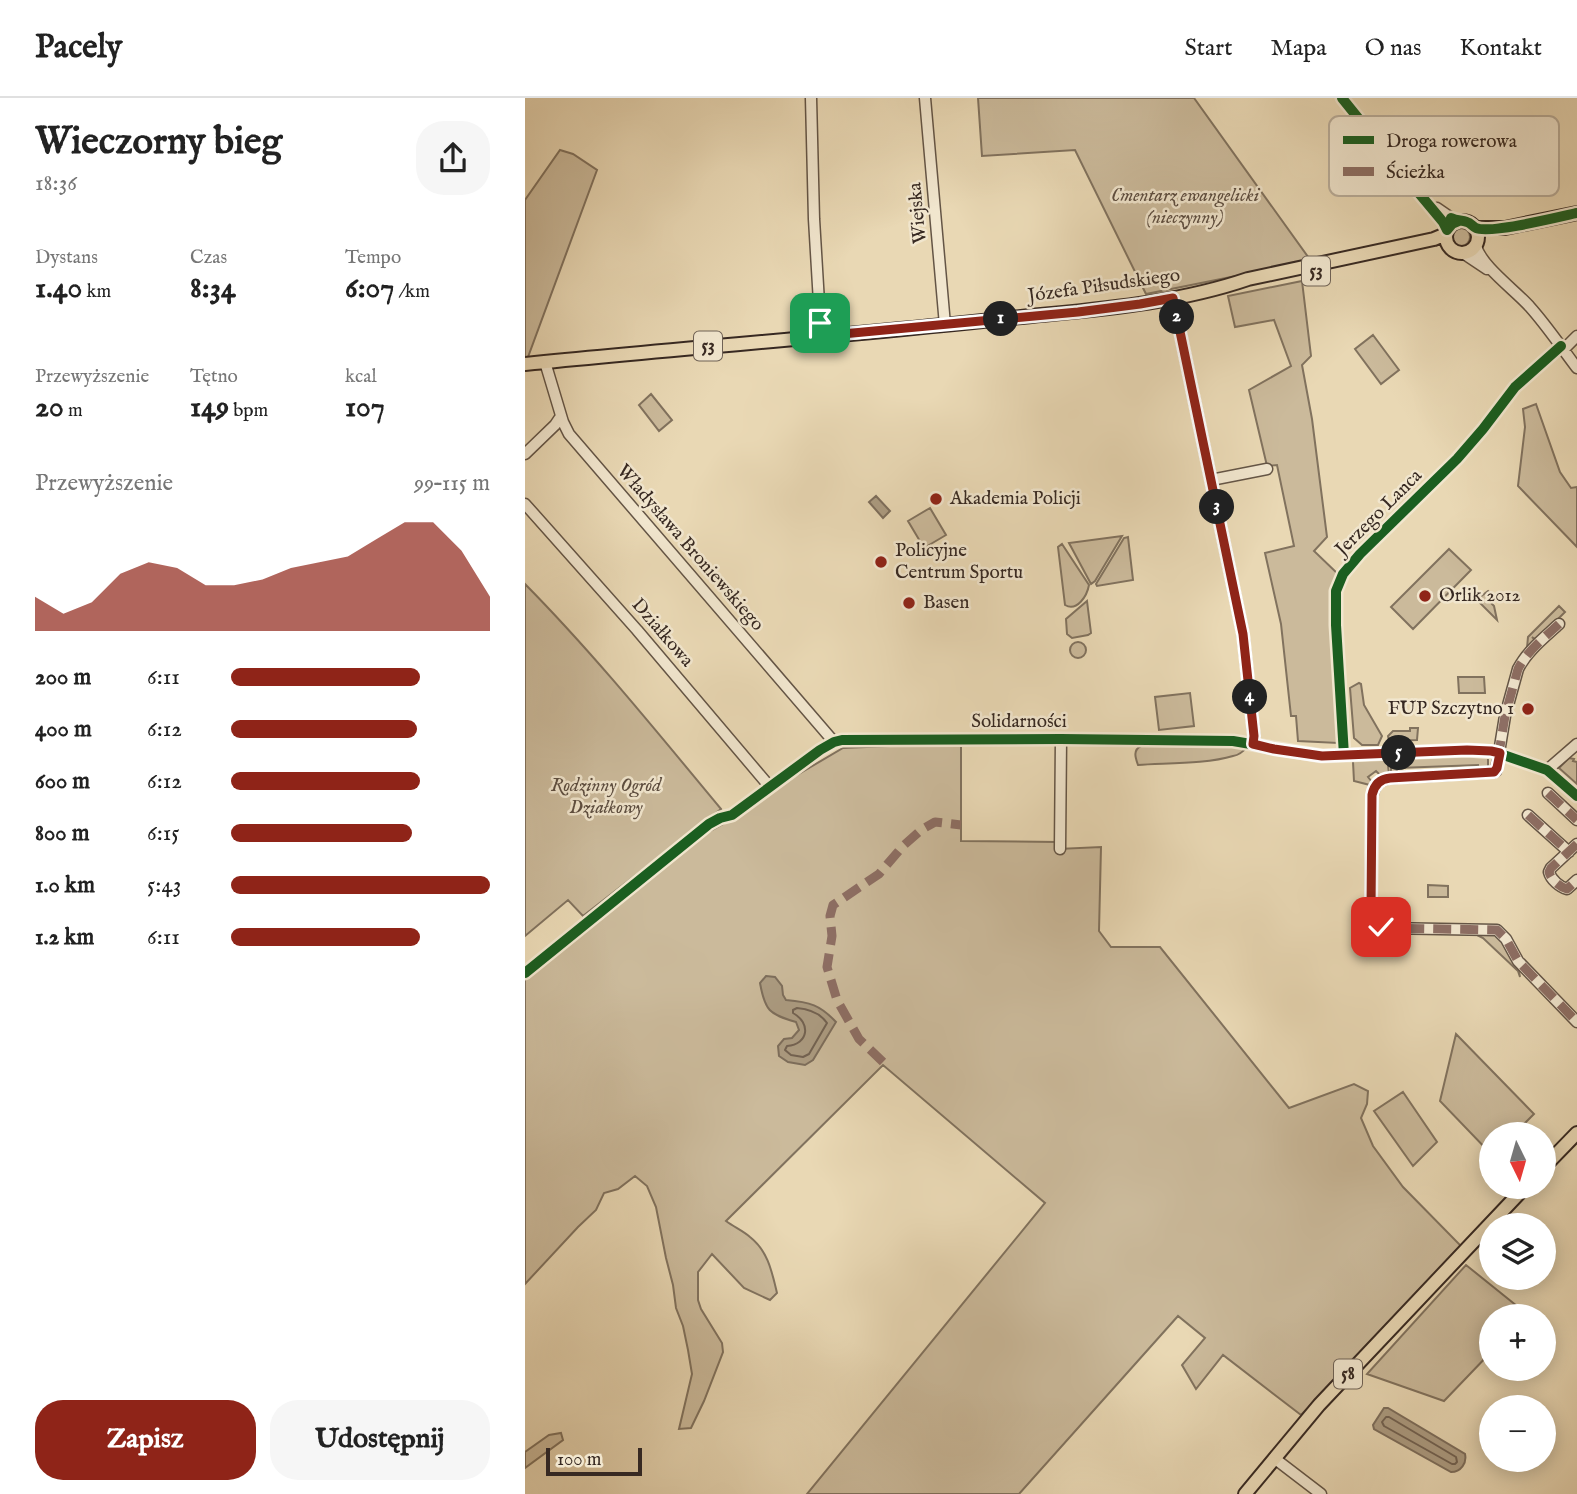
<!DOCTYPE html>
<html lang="pl">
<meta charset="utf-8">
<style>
body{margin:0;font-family:"IM FELL English",serif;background:#f6f6f6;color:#222;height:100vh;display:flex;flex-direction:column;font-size:26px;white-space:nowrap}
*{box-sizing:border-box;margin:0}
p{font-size:23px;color:#767676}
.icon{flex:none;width:38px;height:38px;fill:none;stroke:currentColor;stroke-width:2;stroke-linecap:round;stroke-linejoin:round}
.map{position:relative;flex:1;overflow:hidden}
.panel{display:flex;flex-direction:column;background:#fff;width:525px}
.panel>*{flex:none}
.needle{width:46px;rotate:175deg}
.tools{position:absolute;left:954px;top:1024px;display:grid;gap:14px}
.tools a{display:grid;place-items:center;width:77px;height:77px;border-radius:50%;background:#fff;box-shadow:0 4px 18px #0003;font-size:35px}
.scale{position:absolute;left:21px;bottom:18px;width:96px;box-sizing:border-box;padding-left:7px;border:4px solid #372922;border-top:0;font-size:19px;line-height:24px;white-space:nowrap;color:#372922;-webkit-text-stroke:5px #f1e6ce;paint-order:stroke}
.pin{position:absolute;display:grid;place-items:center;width:60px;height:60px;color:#fff;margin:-30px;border-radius:14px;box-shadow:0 4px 10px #0006}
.km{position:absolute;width:35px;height:35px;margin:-18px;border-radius:50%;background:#222;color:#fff;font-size:19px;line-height:35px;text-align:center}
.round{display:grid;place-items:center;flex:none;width:74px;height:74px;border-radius:28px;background:#f6f6f6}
.headline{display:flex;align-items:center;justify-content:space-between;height:119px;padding:0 35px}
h1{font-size:38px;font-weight:700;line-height:52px}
.figures{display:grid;grid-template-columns:repeat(3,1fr);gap:10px;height:119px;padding:7px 35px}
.figures div{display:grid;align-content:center}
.figures b{font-size:30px;font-weight:700}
.figures small{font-size:19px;font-weight:400}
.figures p{font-size:19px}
.chart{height:196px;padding:14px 35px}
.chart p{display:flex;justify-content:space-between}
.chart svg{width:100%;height:126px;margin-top:7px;fill:#8f2418;opacity:.7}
.action{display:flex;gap:14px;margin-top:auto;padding:14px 35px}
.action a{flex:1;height:80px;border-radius:28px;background:#8f2418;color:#fff;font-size:28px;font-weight:700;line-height:80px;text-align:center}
.action a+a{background:#f6f6f6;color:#222}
ul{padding:0 35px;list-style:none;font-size:23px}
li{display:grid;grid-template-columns:112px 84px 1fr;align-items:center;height:52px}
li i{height:18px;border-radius:9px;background:#8f2418}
header{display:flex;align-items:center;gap:42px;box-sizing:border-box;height:98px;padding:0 35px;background:#fff;border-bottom:2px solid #e0e0e0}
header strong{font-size:33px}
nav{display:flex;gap:38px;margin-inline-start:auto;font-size:24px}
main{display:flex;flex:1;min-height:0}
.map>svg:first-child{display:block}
.green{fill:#cbba9b;stroke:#81725e;stroke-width:2}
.water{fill:#ac9c82;stroke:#7d6e5c;stroke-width:2}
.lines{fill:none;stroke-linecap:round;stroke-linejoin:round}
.shore{stroke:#726252;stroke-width:2}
.minor-casing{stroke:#645546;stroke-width:13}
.major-casing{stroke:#372922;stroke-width:16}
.minor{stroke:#f1e6ce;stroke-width:10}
.major{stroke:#e9d8b4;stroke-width:12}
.quiet{stroke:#8d6e63;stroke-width:9;stroke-dasharray:18 9;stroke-linecap:butt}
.cycleway-casing{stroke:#f1e6ce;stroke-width:15}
.cycleway{stroke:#1b5e20;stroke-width:10}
.route-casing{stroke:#fff;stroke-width:14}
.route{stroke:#8f2418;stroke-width:9}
.poi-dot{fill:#8f2418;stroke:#f1e6ce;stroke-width:2.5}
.labels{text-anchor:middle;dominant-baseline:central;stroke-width:5;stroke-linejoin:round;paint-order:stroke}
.shield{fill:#f1e6ce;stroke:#6f6256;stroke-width:2}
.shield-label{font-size:18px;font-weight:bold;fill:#372922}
.park-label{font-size:19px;font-style:italic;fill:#5c4d40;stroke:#f1e6ce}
.street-label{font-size:19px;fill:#372922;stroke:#f1e6ce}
.poi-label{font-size:19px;fill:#372922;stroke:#f1e6ce;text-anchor:start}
.key{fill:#f1e6ce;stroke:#b9ad9a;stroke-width:2}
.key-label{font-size:19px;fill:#372922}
</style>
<header>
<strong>Pacely</strong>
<nav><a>Start</a><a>Mapa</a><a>O nas</a><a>Kontakt</a></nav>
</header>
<main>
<section class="panel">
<div class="headline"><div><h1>Wieczorny bieg</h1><p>18:36</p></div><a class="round"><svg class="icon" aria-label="share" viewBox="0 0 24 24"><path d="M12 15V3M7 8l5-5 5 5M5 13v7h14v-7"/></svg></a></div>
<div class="figures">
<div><p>Dystans</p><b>1.40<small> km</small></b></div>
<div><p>Czas</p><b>8:34</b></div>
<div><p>Tempo</p><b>6:07<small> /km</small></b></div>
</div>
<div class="figures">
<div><p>Przewyższenie</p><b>20<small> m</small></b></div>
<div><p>Tętno</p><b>149<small> bpm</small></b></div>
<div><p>kcal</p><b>107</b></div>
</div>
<div class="chart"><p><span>Przewyższenie</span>99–115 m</p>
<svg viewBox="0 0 160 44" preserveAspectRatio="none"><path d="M0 44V32L10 38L20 34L30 24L40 20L50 22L60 28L70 28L80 26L90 22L100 20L110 18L120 12L130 6L140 6L150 16L160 32V44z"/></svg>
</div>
<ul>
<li><b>200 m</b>6:11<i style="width:73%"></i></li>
<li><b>400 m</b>6:12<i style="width:72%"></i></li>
<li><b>600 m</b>6:12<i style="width:73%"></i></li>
<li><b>800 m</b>6:15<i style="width:70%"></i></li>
<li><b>1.0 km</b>5:43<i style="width:100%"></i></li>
<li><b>1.2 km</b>6:11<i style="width:73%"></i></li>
</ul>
<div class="action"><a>Zapisz</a><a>Udostępnij</a></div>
</section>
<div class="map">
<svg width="1052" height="1396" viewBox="0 0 1052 1396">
<rect width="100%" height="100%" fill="#e9d8b4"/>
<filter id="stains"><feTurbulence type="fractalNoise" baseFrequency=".00286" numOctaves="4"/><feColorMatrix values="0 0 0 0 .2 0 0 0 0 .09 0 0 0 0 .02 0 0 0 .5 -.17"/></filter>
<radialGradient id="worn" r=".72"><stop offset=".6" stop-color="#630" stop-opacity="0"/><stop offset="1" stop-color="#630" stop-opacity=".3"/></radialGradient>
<path class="green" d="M453,0H669L786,163L621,196L550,52L457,58Z
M35,52L48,56L72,72L3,259H0V102Z
M927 139a9 9 0 1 1 18 0a9 9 0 1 1-18 0Z
M777,183L786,258L777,267L787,321L802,439L789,453L813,476L807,492L813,645L773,643L771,618H766L756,526L740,455L769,448L752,367L742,368L724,292L766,268L749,222L710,229L703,198Z
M848,237L874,272L856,286L830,251Z
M126,296L147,322L134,333L114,307Z
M1011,306L1035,374L1046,390L1052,389V449L993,388L1000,329L998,311Z
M405,410L421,437L399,450L383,423Z
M597,438L570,483L566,486L544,445Z
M603,439L608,482L572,488L571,486L599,440Z
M537,446L564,487C562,498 552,514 540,507L533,449Z
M924,451L946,472L888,531L866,509Z
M0,486C70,557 132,634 196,711L58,818L43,802L0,838Z
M963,493C967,497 970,500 966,505L969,508L972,522L950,500L951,496L955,499Z
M562,503L566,535L563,537L547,540L542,536L541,521Z
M1034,508L1040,514L1012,542L1007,539L1011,543L1002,550L1003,539Z
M545 552a8 8 0 1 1 16 0a8 8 0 1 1-16 0Z
M933,579H959L960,595H934Z
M834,585L836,586L839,607L857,638L853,647H837L829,640L825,590Z
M665,595L669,628L634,632L630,599Z
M885,630H893L892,642L864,643L863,638L868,633H885Z
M436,645V743L533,744V751L576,749L574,833L586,849H635L764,1010L829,986L843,993L842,1006L836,1020L848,1048L878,1089L936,1148L918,1171L776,1317L698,1257L671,1291L657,1267L680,1240L653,1218L494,1396H282L520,1105L358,967L201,1123C209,1129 218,1133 225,1139C243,1153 247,1174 252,1195L245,1202L219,1190L187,1156L173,1174V1202L176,1211L197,1245L198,1254L179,1303L166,1330L154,1331L167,1276L163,1252L158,1228L151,1210L148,1187L141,1160L131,1109L122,1088L110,1078L93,1091L79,1095L71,1112L53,1129L0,1186V880L171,741L225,711L260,684L318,650Z
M616,648H713L722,649C718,654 714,657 708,658C682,666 641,665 613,667C610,659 608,652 616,648Z
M949,656L963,657V670L953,669V667L873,670L871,674L866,676V659Z
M862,659L864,676L855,677L851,673L843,679L847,684L845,687L829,683L828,664L831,660Z
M1044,660L1049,661L1048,663L1052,664V686L1034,670Z
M903,787L923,788V799H903Z
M953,835C960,835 969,834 975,839C983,846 994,868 995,879L993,873L958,840L952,837Z
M931,936L1009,1016L989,1036H966V1056L915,1003Z
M878,994L912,1044L888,1068L849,1013Z
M941,1167L1002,1216L1000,1218H966V1254L919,1303L842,1276Z
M36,1335L38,1342L0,1370V1354L24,1337Z"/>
<path class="water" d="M351,398L365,413L358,420L344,404Z
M241,878L250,879L257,888L258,897L261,902C285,904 295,907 311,924L288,962L280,967L263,964L254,958L253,948L259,941L267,940L274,932L271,924C244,916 240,913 235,885Z
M859,1310H863L940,1356C942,1365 936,1374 926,1374L849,1331L848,1327Z"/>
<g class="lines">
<path class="shore" d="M272,910C284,911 295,915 302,925L284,956L278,959L266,957L260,952L262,948C284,946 286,925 268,915V912Z
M861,1319H864L931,1359L932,1364L930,1366H927L859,1328L857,1324Z"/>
<defs>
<path id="minor" d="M286,0L289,121L296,238
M400,0L420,227
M817,0L888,88L918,124L922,132
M912,110L928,121L934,123
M951,148C957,169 990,192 1005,209C1022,228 1036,249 1052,270
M938,155L962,171
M648,200L718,536L729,638L728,645
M1038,252L1052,238
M20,264L38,324L44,336L309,644
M0,356L30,327L36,318
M686,382L742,371
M0,406L112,532L245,689
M1034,526C1020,539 1002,553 993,571L980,618L971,673L969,674L865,680C853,682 848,689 847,701L846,811L850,824L859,830L972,832L981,841L993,863L1052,924
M819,657L811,527V493L818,476L835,456L932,361L958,331L990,289L1036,248
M1022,672L1052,646
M1023,695L1052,722
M1003,717L1044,754
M1052,746L1026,770L1024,774C1026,782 1035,789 1042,791L1052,782
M535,751L536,641
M0,875L184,726L195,720L207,717L295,652L309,644L317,642L536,641L708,643L797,658L942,652L970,654L1022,672L1052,698
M749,1360L796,1396"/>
<path id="major" d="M921 139a16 16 0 1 1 32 0a16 16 0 1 1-32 0Z
M951,130H980L1052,115
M0,266C159,250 318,238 477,221C560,212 644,208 723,181L909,141L921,136
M1018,1070L1052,1035
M720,1396L794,1307L1001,1088"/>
</defs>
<use href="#minor" class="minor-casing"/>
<use href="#major" class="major-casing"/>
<use href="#minor" class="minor"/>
<use href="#major" class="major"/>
<path class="quiet" d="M1034,526C1020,539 1002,553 993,571L980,618L971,673L969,674L865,680C853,682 848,689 847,701L846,811L850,824L859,830L972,832L981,841L993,863L1052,924
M1023,695L1052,722
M1003,717L1044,754
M1052,746L1026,770L1024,774C1026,782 1035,789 1042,791L1052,782
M358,964L334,941L312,902L302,869L307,838L305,818L308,807L354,776L378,748L396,732L410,724L436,727"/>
<defs>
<path id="cycleway" d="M817,0L888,88L918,124L922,132L927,126L934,123
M926,120C932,123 936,122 942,124C946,125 948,129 951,130C965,136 1034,119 1052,115
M819,657L811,527V493L818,476L835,456L932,361L958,331L990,289L1036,248
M0,875L184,726L195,720L207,717L295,652L309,644L317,642L536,641L708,643L797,658L942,652L970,654L1022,672L1052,698"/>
</defs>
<use href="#cycleway" class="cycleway-casing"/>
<use href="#cycleway" class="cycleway"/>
</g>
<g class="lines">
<defs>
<path id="route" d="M295,225L296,238L553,214L615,206L648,200L718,536L729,638L728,646L749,651L797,658L942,652L966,653L975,655L972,670L969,674L865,680C855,681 849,687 847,697L846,811L848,819L856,829"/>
</defs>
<use href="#route" class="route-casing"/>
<use href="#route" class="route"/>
</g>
<g class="poi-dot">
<circle cx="411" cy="401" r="7"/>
<circle cx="356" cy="464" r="7"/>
<circle cx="900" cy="498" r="7"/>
<circle cx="384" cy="505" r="7"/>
<circle cx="1003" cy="611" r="7"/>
</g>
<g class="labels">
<g class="shield">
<rect x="777" y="158.5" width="28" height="29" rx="5"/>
<rect x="169" y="233.5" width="28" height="29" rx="5"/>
<rect x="809" y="1261.5" width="28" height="29" rx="5"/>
</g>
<g class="shield-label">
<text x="791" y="173">53</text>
<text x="183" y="248">53</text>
<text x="823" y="1276">58</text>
</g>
<g class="park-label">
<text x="660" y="98">Cmentarz ewangelicki<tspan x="660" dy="22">(nieczynny)</tspan></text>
<text x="81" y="688">Rodzinny Ogród<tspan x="81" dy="22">Działkowy</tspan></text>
</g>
<g class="street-label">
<text transform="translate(393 115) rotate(-95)">Wiejska</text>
<text transform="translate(579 188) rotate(-8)">Józefa Piłsudskiego</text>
<text transform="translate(854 415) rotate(-45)">Jerzego Lanca</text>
<text transform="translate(165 450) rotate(49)">Władysława Broniewskiego</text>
<text transform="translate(137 535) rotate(49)">Działkowa</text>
<text x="494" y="624">Solidarności</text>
</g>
<g class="poi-label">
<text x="425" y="401">Akademia Policji</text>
<text x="370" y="453">Policyjne<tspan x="370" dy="22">Centrum Sportu</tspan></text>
<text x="914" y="498">Orlik 2012</text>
<text x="398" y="505">Basen</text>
<text x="989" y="611" text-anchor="end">FUP Szczytno 1</text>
</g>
</g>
<rect x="804" y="18" width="230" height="80" rx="10" class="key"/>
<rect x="818" y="38" width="31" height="8" fill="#1b5e20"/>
<rect x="818" y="69" width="31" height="9" fill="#8d6e63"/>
<g class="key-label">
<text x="861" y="49">Droga rowerowa</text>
<text x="861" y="80">Ścieżka</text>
</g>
<rect width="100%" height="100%" filter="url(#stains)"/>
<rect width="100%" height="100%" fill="url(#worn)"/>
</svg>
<div class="tools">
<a><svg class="needle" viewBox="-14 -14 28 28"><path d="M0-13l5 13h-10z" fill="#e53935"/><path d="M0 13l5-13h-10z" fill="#767676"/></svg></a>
<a><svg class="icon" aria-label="layers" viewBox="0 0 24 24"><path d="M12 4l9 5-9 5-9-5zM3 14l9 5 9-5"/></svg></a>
<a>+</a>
<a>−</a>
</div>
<div class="scale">100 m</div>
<div class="pin" style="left:295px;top:225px;background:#1e9e55"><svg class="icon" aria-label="arrive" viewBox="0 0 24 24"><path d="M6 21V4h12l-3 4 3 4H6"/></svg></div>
<div class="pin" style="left:856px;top:829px;background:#d93025"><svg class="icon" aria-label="check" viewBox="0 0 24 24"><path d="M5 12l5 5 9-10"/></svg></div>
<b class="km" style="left:476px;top:221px">1</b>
<b class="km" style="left:652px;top:219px">2</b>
<b class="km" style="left:692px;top:409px">3</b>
<b class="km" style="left:725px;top:599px">4</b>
<b class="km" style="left:874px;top:655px">5</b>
</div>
</main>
